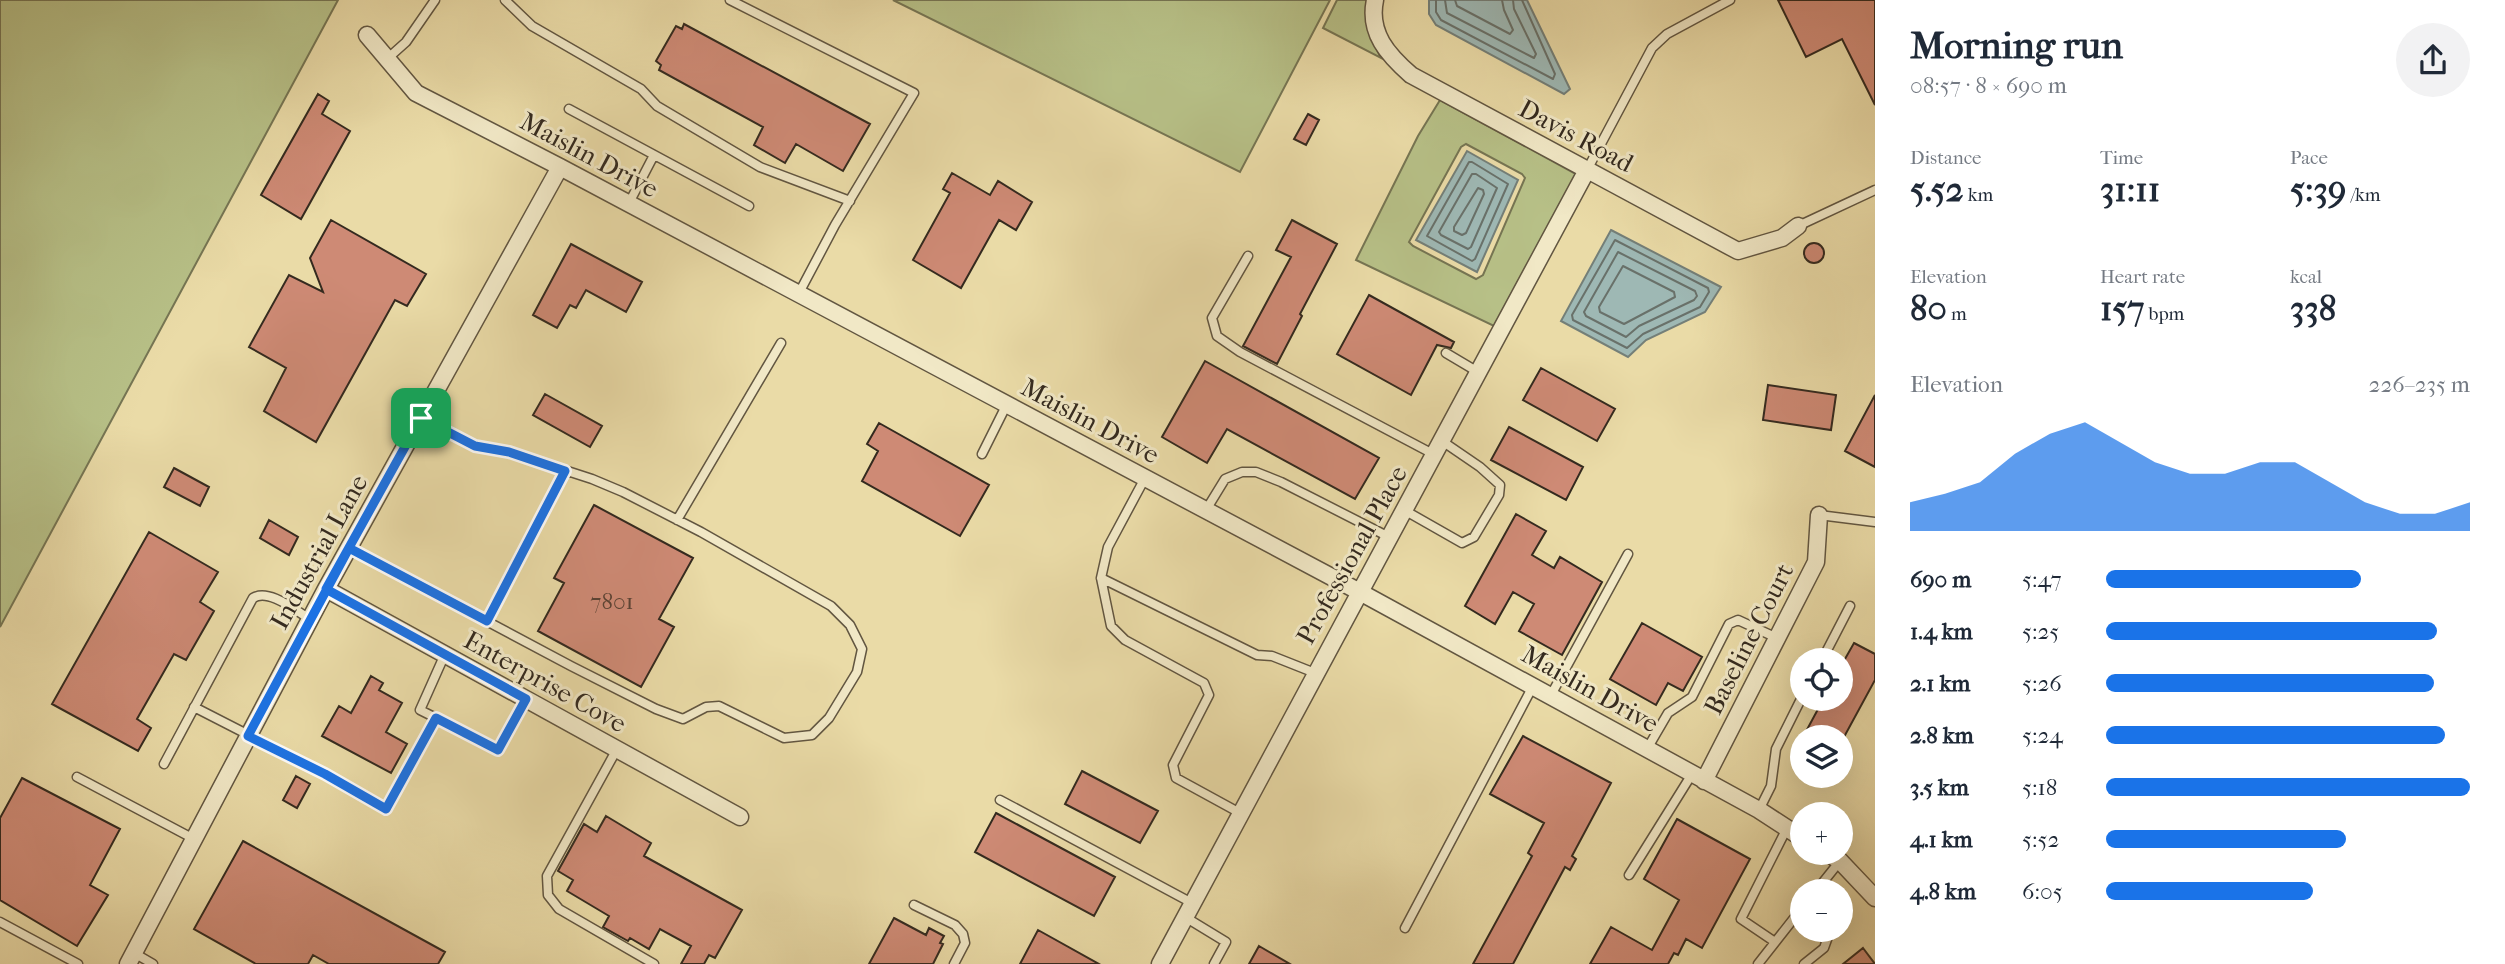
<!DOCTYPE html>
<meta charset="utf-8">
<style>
body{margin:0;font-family:"IM FELL French Canon",serif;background:#f2f2f3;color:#1f2937;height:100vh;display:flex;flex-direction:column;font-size:26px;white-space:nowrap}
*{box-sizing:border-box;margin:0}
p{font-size:23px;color:#747a83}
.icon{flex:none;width:38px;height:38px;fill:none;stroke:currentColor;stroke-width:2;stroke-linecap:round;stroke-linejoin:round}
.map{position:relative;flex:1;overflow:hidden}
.sheet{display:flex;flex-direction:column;background:#fff;width:630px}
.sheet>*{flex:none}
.fabs{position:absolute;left:1790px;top:648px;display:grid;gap:14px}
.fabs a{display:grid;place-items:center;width:63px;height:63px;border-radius:50%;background:#fff;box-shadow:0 7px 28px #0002;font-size:35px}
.pin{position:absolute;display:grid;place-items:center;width:60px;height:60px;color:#fff;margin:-30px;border-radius:14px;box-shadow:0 4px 10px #0006}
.round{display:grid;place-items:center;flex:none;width:74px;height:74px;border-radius:37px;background:#f2f2f3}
.headline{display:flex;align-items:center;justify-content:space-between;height:119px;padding:0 35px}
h1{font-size:38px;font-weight:700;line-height:52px}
.stats{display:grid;grid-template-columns:repeat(3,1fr);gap:10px;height:119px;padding:7px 35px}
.stats div{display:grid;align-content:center}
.stats b{font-size:35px;font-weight:700}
.stats small{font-size:19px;font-weight:400}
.stats p{font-size:19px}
.chart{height:196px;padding:14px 35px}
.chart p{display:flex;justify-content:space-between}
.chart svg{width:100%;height:126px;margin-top:7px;fill:#1a73e8;opacity:.7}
ul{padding:0 35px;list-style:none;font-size:23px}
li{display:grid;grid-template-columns:112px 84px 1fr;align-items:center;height:52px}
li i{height:18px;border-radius:9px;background:#1a73e8}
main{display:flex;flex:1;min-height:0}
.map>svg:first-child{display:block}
.green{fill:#b7c087;stroke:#767553;stroke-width:2;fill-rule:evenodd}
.water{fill:#9eb8b4;stroke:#747f78;stroke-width:2}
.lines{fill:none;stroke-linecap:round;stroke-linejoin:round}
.shore{stroke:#69716a;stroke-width:2}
.building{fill:#ce8a75;stroke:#342a1f;stroke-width:2}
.service-casing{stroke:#625641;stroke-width:11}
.minor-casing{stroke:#625641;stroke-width:19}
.service{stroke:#f1e8c6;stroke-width:8}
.minor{stroke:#f1e8c6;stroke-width:16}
.route-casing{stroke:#fff;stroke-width:14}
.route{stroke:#1a73e8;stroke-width:9}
.labels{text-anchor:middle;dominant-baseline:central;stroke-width:6;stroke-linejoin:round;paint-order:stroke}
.number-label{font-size:23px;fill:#5a4234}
.street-label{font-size:26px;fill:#342a1f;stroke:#f1e8c6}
</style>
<main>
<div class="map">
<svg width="1875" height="964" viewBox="0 0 1875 964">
<rect width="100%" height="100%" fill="#eadba7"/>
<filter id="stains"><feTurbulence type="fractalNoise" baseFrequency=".00286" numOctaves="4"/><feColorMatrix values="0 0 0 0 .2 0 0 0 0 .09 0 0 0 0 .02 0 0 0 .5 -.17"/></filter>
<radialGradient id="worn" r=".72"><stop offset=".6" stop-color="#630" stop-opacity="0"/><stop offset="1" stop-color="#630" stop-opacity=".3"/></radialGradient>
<path class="green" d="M0,0H338L0,627Z
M893,0H1330L1240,172Z
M1337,0H1368C1363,21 1371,39 1381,58L1323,28Z
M1440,100L1576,174L1494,326L1356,260L1418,136ZM1466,144L1522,174L1525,178L1483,275L1476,279L1413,246L1409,242L1461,147Z"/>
<path class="water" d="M1429,0H1527L1570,89L1564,94L1436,25L1429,14Z
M1467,151L1518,180L1477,272L1416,240Z
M1611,230L1721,287L1705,312L1646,340L1628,357L1561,321Z"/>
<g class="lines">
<path class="shore" d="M1436,0V12L1441,20L1553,79L1555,74L1522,0
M1445,0L1447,13L1534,58L1536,54L1514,9L1513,0
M1455,0L1457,6L1510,34L1513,30L1504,10L1502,0
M1469,162H1472L1508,184L1475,259L1472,261L1427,236Z
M1472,174H1476L1497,188L1471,247L1468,249L1441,235L1439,232Z
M1478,188L1483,190L1484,194L1466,233L1462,235L1454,231V227Z
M1615,240L1708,288L1709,292L1700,307L1643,334L1627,348L1573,320L1572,315Z
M1618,252L1695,291L1697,296L1694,300L1639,326L1626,337L1586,316L1584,312Z
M1623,266L1674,292L1675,297L1624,324L1600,312L1599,307Z"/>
</g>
<path class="building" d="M1778,0H1875V105L1842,39L1806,57Z
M684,24L870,124L843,171L796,144L785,163L754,145L763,127L659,70L661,65L656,61L676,26L682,29Z
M318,94L329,101L322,114L350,131L301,219L261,195Z
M1308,114L1319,120L1306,145L1294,139Z
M952,173L990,195L998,181L1032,202L1016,230L999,220L961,288L913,260L950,193L943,189Z
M331,220L426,274L407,306L395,300L316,442L264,411L286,368L249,347L289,275L323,292L310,258Z
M1292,220L1337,244L1300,314L1302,316L1277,364L1243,346L1291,257L1276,250Z
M1804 253a10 10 0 1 1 20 0a10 10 0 1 1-20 0Z
M571,244L642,282L626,312L586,290L576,308L570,305L557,328L533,315Z
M1369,295L1454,342L1451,348L1437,345L1411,395L1337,354Z
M1205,361L1379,458L1355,499L1227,429L1207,463L1162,437Z
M1541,368L1615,409L1597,441L1523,400Z
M1768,385L1836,395L1831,430L1763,420Z
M545,394L602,426L590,447L533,415Z
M1875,395V467L1845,451Z
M879,423L989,485L960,536L862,481L878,451L867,444Z
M1509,427L1583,467L1566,500L1491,460Z
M174,468L209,487L200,506L164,487Z
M594,505L693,558L659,619L674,627L641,687L538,631L564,583L554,578Z
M1516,514L1546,531L1532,555L1554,568L1560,557L1602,582L1562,655L1519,631L1534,604L1513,592L1495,624L1465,606Z
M269,520L298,537L289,555L260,538Z
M149,532L218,572L200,602L214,611L186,660L174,654L137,719L151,728L138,751L52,704Z
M1642,623L1702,657L1683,691L1668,683L1656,705L1610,679Z
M1854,643L1875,654V680L1844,737H1803L1824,698H1841V666Z
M371,676L383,683L379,690L402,703L386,732L407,744L391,773L322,736L339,706L351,713Z
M1523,736L1611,783L1572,856L1576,859L1570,870L1565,867L1513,964H1473L1532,856L1528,853L1544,823L1490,794Z
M1082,771L1158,811L1140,843L1065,804Z
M296,776L310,784L297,808L283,800Z
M22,778L120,829L90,885L108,895L77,946L0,900V818Z
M996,813L1115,877L1094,916L975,852Z
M606,816L651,843L644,856L742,910L715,958L709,955L704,964H681L691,946L660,929L649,949L630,938L628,941L603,927L609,916L567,891L573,880L558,871L584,824L597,832Z
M1677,819L1750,859L1702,948L1686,939L1678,955L1674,953L1668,964H1590L1611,927L1652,950L1679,900L1644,879Z
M243,841L445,952L438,964H329L313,955L308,964H256L194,929Z
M894,918L926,935L929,928L944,936L940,943L943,944L933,964H869Z
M1038,930L1099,964H1020Z
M1259,946L1290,964H1249Z
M1863,948L1875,964H1843Z"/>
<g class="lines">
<defs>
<path id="service" d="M505,0L532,26L641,89L657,106L760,167L850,201
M730,0L914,93L835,225L799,293
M387,59L406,42L435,0
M569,109L749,206
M1587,170L1652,48L1667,34L1730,0
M629,203L654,155
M1798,226L1875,190
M1248,256L1212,318L1217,336L1240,352L1435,455
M1446,353L1478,372
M982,454L1007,404
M1145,478L1108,547L1101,578L1111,626L1125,640L1204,683L1209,695L1173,765L1176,778L1240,813
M1206,510L1225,479L1242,472H1256L1281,482L1389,537
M1404,510L1462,543L1474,537L1499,495L1500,485L1480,467L1442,441
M1819,515L1875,522
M677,520L781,343
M349,548L571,666L656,709L683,719L706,707L719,706L784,738L812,735L829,718L857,672L862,649L850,625L831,606L701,532L623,492L592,479L509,452L475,446L421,418
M1101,578L1257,655L1272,656L1315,673
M487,621L565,471
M1822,660L1850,606
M1551,695L1628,554
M194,707L325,774L385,809L436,718L498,749L526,699
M436,718L420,710L445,654
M617,749L547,876L548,895L559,909L654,964
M1647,749L1668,713L1692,697L1729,624L1738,620L1777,638
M164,764L253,598C269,588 296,611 310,619
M77,777L194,839
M1000,800L1192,903
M1759,810L1771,786L1776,749L1802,697
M1629,875L1692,774
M1816,891L1840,861
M914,905L955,925L963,934L965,943L954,964
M1185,917L1226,942L1214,964
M0,922L78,964
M1405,928L1533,686
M1775,942L1741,919L1787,828
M134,953L153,964
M1758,964L1802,908
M1804,964L1824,948L1829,934L1827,929"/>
<path id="minor" d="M1375,0C1368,33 1388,55 1411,75L1738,251L1782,238L1798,226
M367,35L416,93L560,167L1358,591L1759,810L1802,838
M326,589L740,817
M1704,781L1816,562L1819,515
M1826,852L1840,861L1875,898
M128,964L326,589L560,167
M1160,964L1587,170"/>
</defs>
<use href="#service" class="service-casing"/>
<use href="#minor" class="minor-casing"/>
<use href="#service" class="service"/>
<use href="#minor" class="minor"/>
</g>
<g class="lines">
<defs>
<path id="route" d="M421,418L326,589L526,699L498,750L436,718L386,809L325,774L248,736L349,548L487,621L565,471L509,452L475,446L421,418"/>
</defs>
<use href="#route" class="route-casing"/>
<use href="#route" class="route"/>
</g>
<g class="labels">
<g class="number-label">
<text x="612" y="601">7801</text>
</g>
<g class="street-label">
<text transform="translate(1576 136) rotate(28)">Davis Road</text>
<text transform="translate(589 155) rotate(28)">Maislin Drive</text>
<text transform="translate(1090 421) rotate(28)">Maislin Drive</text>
<text transform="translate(319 552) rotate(-61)">Industrial Lane</text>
<text transform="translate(1352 555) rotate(-61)">Professional Place</text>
<text transform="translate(1749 639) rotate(-63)">Baseline Court</text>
<text transform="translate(545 682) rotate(29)">Enterprise Cove</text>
<text transform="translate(1590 689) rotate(29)">Maislin Drive</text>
</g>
</g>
<rect width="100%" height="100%" filter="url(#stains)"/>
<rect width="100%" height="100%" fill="url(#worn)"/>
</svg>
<div class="fabs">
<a><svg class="icon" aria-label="locate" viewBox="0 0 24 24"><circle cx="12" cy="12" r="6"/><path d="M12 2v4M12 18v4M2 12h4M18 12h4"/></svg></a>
<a><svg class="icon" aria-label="layers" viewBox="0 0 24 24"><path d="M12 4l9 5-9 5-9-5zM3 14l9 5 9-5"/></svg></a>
<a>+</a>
<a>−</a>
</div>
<div class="pin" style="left:421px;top:418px;background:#1e9e55"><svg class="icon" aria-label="arrive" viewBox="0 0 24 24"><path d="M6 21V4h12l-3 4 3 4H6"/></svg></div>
</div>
<section class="sheet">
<div class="headline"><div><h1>Morning run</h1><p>08:57 · 8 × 690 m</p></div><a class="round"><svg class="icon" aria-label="share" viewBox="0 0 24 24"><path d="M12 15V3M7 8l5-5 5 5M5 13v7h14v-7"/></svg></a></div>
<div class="stats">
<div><p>Distance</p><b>5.52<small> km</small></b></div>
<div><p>Time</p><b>31:11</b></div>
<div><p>Pace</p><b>5:39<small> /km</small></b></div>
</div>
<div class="stats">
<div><p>Elevation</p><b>80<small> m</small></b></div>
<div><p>Heart rate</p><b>157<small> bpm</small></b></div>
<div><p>kcal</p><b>338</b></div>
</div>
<div class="chart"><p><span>Elevation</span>226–235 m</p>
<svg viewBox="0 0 160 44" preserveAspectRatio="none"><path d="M0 44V34L10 31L20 27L30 17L40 10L50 6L60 13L70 20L80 24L90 24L100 20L110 20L120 27L130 34L140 38L150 38L160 34V44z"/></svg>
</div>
<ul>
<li><b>690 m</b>5:47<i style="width:70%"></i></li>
<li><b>1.4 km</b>5:25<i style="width:91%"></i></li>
<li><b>2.1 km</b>5:26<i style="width:90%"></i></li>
<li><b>2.8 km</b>5:24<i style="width:93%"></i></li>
<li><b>3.5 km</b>5:18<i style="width:100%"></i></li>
<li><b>4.1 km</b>5:52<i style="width:66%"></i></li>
<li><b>4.8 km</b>6:05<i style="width:57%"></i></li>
</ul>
</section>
</main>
